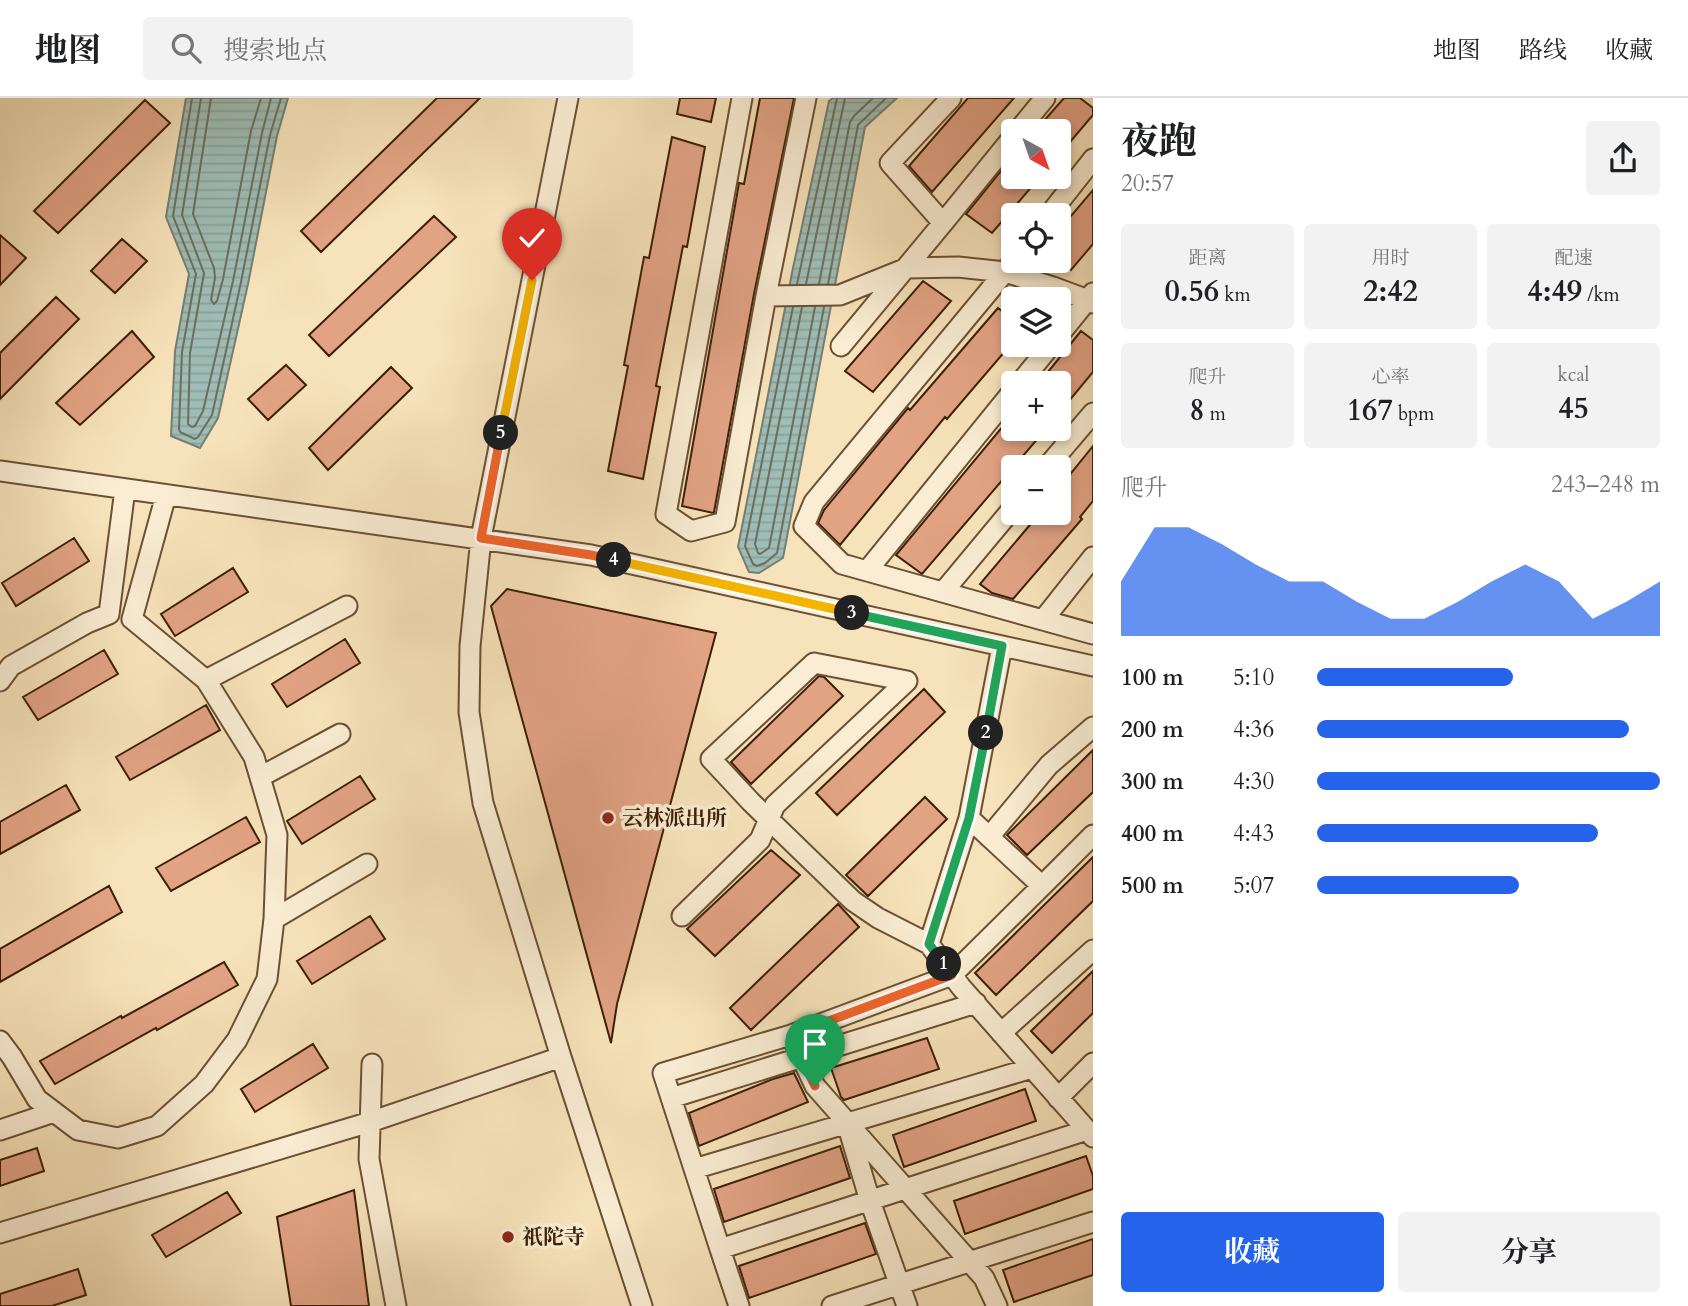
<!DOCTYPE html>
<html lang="zh">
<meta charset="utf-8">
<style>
body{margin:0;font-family:Cardo,"Noto Serif SC",serif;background:#f2f2f2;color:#202124;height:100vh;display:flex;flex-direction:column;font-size:26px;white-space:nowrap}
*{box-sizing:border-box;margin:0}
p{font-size:23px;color:#757577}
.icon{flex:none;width:38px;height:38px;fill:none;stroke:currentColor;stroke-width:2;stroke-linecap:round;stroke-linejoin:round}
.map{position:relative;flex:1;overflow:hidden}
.drawer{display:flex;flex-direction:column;background:#fff;width:595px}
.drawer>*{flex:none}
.needle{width:46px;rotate:140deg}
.fabs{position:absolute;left:1001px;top:21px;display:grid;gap:14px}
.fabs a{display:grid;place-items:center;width:70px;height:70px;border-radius:7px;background:#fff;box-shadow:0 4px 10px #0003;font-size:35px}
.pin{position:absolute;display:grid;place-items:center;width:60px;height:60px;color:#fff;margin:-72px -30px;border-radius:50% 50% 50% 0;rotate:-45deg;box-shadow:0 0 7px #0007}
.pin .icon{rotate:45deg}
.km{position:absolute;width:35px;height:35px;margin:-18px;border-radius:50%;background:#222;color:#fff;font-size:19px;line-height:35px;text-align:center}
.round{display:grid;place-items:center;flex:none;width:74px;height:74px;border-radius:7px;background:#f2f2f2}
.summary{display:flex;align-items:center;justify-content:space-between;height:119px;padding:0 28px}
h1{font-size:38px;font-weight:700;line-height:52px}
.figures{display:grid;grid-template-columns:repeat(3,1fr);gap:10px;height:119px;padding:7px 28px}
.figures div{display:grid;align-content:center;border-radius:7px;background:#f2f2f2;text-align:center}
.figures b{font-size:30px;font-weight:700}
.figures small{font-size:19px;font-weight:400}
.figures p{font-size:19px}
.chart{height:196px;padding:14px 28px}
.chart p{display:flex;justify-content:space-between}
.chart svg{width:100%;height:126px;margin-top:7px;fill:#2563eb;opacity:.7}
.cta{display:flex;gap:14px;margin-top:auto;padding:14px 28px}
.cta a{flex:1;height:80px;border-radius:7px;background:#2563eb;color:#fff;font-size:28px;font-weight:700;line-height:80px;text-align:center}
.cta a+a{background:#f2f2f2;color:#202124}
ul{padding:0 28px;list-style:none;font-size:23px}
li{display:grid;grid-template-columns:112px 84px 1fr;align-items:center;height:52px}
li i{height:18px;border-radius:9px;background:#2563eb}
header{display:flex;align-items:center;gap:42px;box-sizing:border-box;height:98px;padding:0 35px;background:#fff;border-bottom:2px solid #e0e0e0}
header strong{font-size:33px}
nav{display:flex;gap:38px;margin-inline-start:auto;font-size:24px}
.search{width:490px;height:63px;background:#f2f2f2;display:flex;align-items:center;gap:18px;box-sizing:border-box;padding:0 24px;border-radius:7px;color:#757577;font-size:26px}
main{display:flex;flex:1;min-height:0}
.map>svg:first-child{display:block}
.water{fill:url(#water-rules);stroke:#777e70;stroke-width:2}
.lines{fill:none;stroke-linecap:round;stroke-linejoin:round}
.shore{stroke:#6d6e5e;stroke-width:2}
.building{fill:#e2a385;stroke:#3c1f06;stroke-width:2}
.minor-casing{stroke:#6b5033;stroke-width:23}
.minor{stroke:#faedd3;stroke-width:19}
.split-1-casing{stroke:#fff;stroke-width:14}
.split-2-casing{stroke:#fff;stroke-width:14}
.split-3-casing{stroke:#fff;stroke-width:14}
.split-4-casing{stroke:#fff;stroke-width:14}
.split-5-casing{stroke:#fff;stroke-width:14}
.split-6-casing{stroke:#fff;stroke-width:14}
.split-1{stroke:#f0652b;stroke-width:9}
.split-2{stroke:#22a559;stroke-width:9}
.split-3{stroke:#22a559;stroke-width:9}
.split-4{stroke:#f5b400;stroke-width:9}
.split-5{stroke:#f0652b;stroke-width:9}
.split-6{stroke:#f5b400;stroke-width:9}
.poi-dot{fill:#8f2418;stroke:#faedd3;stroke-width:2.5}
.labels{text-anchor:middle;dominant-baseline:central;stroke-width:7;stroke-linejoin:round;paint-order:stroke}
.poi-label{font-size:21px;font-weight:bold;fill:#3c1f06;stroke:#faedd3;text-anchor:start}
</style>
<header>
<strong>地图</strong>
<div class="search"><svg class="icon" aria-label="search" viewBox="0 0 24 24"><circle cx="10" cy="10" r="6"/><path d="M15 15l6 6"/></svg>搜索地点</div>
<nav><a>地图</a><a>路线</a><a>收藏</a></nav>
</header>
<main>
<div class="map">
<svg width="1093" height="1208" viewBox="0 0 1093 1208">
<defs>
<pattern id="water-rules" width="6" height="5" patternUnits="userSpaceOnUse" patternTransform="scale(1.75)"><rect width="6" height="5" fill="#9ebdb6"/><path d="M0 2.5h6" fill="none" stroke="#89a29b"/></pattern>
</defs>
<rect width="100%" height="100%" fill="#f7e3bb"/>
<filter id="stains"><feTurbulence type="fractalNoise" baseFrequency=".00286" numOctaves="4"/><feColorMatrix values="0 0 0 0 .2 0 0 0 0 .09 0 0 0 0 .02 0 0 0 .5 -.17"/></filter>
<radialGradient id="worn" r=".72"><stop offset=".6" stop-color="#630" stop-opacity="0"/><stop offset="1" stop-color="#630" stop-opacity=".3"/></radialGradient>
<path class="water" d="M186,0H288L277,38L248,186L218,320L200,350L171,338L175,253L189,176L166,119Z
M833,0H897L865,29L783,460L759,475L749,474L738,449L793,170L829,3Z"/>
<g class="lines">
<path class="shore" d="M192,0L173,118L196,176L182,254L179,331L180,334L195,341L198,339L212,317L241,184L270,37L281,0
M201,0L182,117L204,175L190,255L188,326L192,329L195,328L203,313L233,183L262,35L271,0
M211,0L193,116L214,170L215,180L211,202L214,206L217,203L223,181L251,33L261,0
M797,186L837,0
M806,186L845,0
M819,186L850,24L854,18L873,0
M828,186L858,27L886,0
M793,209L745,448L753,466L757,468L765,465L777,455L824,209
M802,209L755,446L758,455L760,456L769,450L815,209"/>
</g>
<path class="building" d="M437,0H480L321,154L301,133Z
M680,0H716L711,24L677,16Z
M760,0H794L754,196L714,414L713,415L682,408L739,85L744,86Z
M968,0H1014L932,94L909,68Z
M1064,0H1080L1093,10V17L1059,57V33H1035Z
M145,2L170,25L58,135L34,113Z
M672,39L705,49L687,149L683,148L656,288L660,289L643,381L608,373L628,268L624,267L644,159L649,160Z
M1013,58V79H1040L992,135L966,116Z
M1093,92V146L1071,172L1059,163V132Z
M434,118L456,139L329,258L309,237Z
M0,137L26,160L0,187Z
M122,141L147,163L115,195L91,173Z
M923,183L951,203L873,294L845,273Z
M56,199L79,221L0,301V255Z
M998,210L1013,222V244L947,321L945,319L840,447L818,425L824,412L908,310L910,312Z
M132,233L154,259L80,327L56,305Z
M1081,233L1093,242V274L1059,315V285H1039Z
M286,267L306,287L268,322L248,301Z
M391,269L412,290L328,372L309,350Z
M1013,316V331H1046L922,476L896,457Z
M1093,348V403L1080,419L1082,421L1013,501L992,495L980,486L1040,415H1059V390Z
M74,440L89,463L16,508L2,485Z
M233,470L248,494L175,538L161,516Z
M507,491L716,535L617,906L611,945L491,508Z
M345,541L360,565L287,609L272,586Z
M104,552L118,576L38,622L23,599Z
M819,578L824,579L843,598L751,686L731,664Z
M924,591L945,614L837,717L816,695Z
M206,607L220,632L130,682L116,659Z
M1093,652V694L1027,757L1007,737Z
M360,678L375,701L302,746L287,723Z
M66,687L80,712L0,756V724Z
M925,699L947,721L868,798L846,777Z
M246,719L260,744L171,793L156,770Z
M771,752L800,777L715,858L687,831Z
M1093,759V803L996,897L975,875Z
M109,788L122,814L0,884V851Z
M838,806L859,829L751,932L730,910Z
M370,818L385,841L312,886L297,863Z
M224,864L238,887L157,932L156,930L55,986L40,963L121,918L122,920Z
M1093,873V915L1052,955L1031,933Z
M927,940L939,971L844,1002L841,999L831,970Z
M313,946L328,970L255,1014L241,991Z
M794,975L808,1004L699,1048L689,1015L773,981Z
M1025,991L1036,1023L904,1069L893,1037Z
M840,1048L850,1080L724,1124L714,1091Z
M37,1050L44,1073L0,1088V1062Z
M1086,1058L1093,1078V1091L965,1136L954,1103Z
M354,1092L369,1208H291L277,1119Z
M227,1094L241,1115L166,1159L152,1137Z
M865,1125L876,1156L749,1200L739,1168Z
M1093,1141V1177L1014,1204L1003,1172Z
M78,1171L86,1197L52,1208H0V1196Z"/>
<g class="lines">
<defs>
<path id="minor" d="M568,0L481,440L470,548L469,614L483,705L561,959L642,1208
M742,0L666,416L691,433L725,424L766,198L806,0
M951,0L890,65L943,125L1013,39
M1018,33L1045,0
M1049,117L1093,61
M1014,163L814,404L804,428L842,466L1093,536
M766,198L840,197L907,170L958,169L1005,174L1053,189L1088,202L1093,205
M1059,237L1093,195
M841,248L943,125
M1020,285L1051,247
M1047,369L1093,315
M0,373L591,457L1093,568
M166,397L132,521L206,582
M867,473L1013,293
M943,494L1013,410
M1043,522L1093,459
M1002,548L969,720L929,846L961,889L1093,1039
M0,583L11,568L87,525L109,516L125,391
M907,583L814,565L711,661L751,704L853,803L878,820L929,846
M260,679L340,636
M969,720L1042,788L1093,737
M989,739L1049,667L1093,629
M682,818L760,742L775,707L907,583
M274,821L367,766
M1001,935L1093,852
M791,937L815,988L984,1180L997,1208
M0,943L12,959L37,1001L78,1032L118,1040L157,1028L204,986L237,942L267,881L274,821L277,737L254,659L206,582L347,508
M372,966L369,1061L396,1208
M671,1000L976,905
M1058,1000L1093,965
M0,1032L54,1014
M849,1032L870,1103L907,1208
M694,1071L1032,970
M0,1135L370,1024L561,959
M720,1151L663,975L791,937L952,877L1042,788
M739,1208L720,1151L1087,1032
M832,1208L1093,1124"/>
</defs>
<use href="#minor" class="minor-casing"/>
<use href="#minor" class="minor"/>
</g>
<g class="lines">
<defs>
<path id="split-1" d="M815,988L791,937L952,877L944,866"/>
<path id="split-2" d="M944,866L929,846L969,720L986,635"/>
<path id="split-3" d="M852,515L1002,548L986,635"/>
<path id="split-4" d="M614,462L852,515"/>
<path id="split-5" d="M501,335L481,440L591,457L614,462"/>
<path id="split-6" d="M501,335L532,182"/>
</defs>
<use href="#split-1" class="split-1-casing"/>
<use href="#split-2" class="split-2-casing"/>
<use href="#split-3" class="split-3-casing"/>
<use href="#split-4" class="split-4-casing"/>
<use href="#split-5" class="split-5-casing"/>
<use href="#split-6" class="split-6-casing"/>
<use href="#split-1" class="split-1"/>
<use href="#split-2" class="split-2"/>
<use href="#split-3" class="split-3"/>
<use href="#split-4" class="split-4"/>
<use href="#split-5" class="split-5"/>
<use href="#split-6" class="split-6"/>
</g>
<g class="poi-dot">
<circle cx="608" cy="720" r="7"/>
<circle cx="508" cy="1139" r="7"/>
</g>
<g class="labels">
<g class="poi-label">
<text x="622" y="720">云林派出所</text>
<text x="522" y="1139">祇陀寺</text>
</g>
</g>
<rect width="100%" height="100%" filter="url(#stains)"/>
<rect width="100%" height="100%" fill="url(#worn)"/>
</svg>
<div class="fabs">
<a><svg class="needle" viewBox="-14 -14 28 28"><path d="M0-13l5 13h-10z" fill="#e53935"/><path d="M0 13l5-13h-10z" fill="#757577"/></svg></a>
<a><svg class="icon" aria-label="locate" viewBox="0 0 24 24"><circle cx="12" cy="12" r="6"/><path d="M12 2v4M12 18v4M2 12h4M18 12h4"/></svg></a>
<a><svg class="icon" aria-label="layers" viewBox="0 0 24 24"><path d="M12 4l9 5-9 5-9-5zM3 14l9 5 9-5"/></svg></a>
<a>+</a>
<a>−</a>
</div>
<div class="pin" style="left:815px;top:988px;background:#1e9e55"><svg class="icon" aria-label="arrive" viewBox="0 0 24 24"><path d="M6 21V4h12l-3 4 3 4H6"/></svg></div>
<div class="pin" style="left:532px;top:182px;background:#d93025"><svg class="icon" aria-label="check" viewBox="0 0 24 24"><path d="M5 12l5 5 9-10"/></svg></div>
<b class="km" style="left:944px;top:866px">1</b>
<b class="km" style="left:986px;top:635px">2</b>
<b class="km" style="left:852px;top:515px">3</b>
<b class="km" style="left:614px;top:462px">4</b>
<b class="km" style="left:501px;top:335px">5</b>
</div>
<section class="drawer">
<div class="summary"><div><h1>夜跑</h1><p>20:57</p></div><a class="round"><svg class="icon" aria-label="share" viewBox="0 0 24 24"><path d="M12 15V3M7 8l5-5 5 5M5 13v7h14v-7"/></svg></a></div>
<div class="figures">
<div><p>距离</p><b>0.56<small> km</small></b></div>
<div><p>用时</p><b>2:42</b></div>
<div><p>配速</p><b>4:49<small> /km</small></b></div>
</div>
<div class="figures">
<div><p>爬升</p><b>8<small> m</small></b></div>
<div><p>心率</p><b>167<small> bpm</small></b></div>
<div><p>kcal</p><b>45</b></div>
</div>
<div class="chart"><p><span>爬升</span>243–248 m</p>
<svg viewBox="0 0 160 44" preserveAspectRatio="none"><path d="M0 44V25L10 6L20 6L30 12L40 19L50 25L60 25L70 32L80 38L90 38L100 32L110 25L120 19L130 25L140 38L150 32L160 25V44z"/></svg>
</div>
<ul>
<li><b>100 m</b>5:10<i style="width:57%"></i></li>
<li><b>200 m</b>4:36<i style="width:91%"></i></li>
<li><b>300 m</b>4:30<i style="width:100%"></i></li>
<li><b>400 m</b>4:43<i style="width:82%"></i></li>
<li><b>500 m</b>5:07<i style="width:59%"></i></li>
</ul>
<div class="cta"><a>收藏</a><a>分享</a></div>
</section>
</main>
